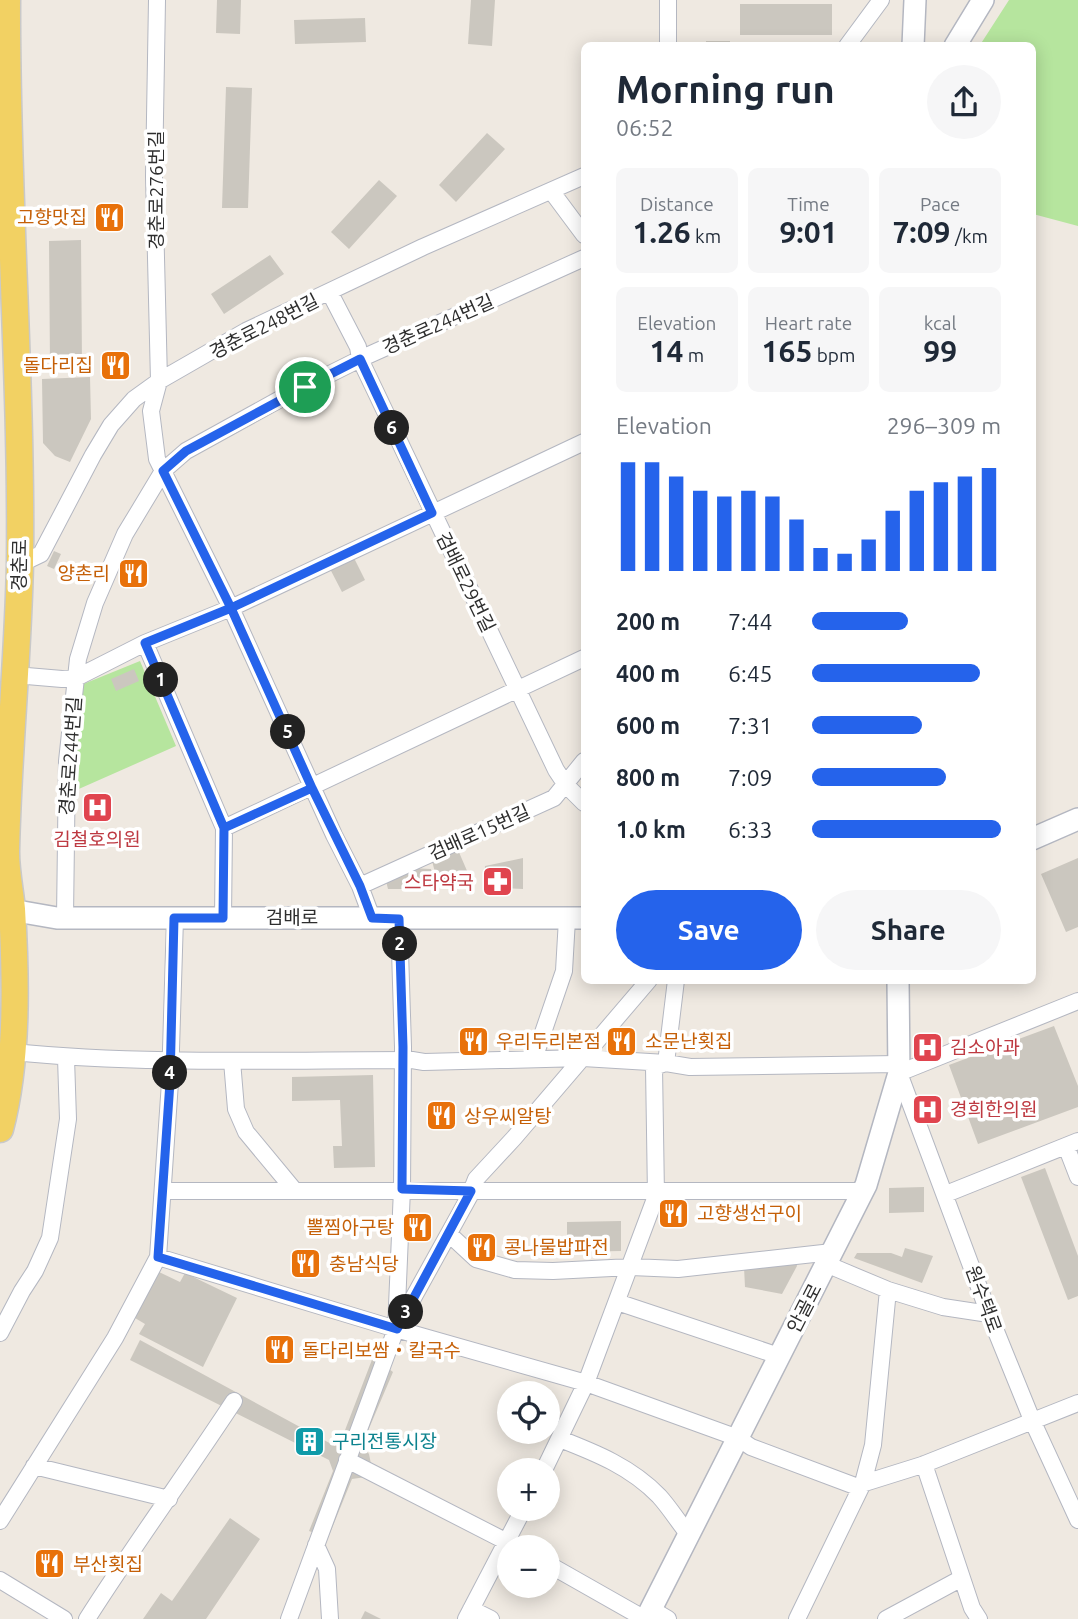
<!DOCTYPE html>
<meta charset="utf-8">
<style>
body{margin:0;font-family:Ubuntu,"Noto Sans KR",sans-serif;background:#f6f6f7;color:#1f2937;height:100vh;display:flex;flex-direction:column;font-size:26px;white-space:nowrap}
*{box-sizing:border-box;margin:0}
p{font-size:23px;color:#747a83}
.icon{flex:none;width:38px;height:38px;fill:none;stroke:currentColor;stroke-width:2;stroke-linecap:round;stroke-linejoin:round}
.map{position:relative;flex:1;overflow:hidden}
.panel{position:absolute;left:581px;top:42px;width:455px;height:942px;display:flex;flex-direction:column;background:#fff;border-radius:10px;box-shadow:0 4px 18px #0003}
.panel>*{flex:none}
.controls{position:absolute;left:497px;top:1381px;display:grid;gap:14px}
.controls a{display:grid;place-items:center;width:63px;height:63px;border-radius:50%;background:#fff;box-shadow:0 4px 18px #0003;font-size:35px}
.pin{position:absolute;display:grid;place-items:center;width:60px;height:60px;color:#fff;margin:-30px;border:4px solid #fff;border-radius:50%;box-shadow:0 2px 7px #0007}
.km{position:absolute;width:35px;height:35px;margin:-18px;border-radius:50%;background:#222;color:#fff;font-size:19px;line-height:35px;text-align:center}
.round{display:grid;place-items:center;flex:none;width:74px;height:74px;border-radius:37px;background:#f6f6f7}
.head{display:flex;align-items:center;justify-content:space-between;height:119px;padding:0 35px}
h1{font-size:38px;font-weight:700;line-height:52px}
.figures{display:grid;grid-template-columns:repeat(3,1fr);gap:10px;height:119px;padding:7px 35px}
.figures div{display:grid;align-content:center;border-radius:10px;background:#f6f6f7;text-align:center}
.figures b{font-size:30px;font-weight:700}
.figures small{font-size:19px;font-weight:400}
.figures p{font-size:19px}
.chart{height:196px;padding:14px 35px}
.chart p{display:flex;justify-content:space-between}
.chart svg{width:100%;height:126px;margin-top:7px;stroke:#2563eb;stroke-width:6}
.primary-button{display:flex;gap:14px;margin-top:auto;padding:14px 35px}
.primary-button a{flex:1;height:80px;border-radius:42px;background:#2563eb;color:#fff;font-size:28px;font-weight:700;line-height:80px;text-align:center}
.primary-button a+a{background:#f6f6f7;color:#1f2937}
ul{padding:0 35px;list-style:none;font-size:23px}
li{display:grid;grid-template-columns:112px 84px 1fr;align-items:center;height:52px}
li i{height:18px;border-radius:9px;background:#2563eb}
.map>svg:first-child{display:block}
.green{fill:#b6e59e}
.building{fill:#cbc7bf}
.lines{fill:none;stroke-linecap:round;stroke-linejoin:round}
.minor-casing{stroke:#b4b7c1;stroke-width:18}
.tertiary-casing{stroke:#b4b7c1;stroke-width:24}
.primary-casing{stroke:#c9c9c9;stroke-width:29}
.minor{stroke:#fff;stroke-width:16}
.tertiary{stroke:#fff;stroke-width:21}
.primary{stroke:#f2d163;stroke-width:26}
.route-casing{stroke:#fff;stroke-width:14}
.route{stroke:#2563eb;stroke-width:9}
.labels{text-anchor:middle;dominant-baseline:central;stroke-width:7;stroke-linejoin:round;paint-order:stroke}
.street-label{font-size:19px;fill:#2e2e2e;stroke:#fff}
.food-label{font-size:19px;fill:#c56008;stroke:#fff;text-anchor:start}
.health-label{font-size:19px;fill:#be3a42;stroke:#fff;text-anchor:start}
.culture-label{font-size:19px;fill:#0d838f;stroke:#fff;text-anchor:start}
</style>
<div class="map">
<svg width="1078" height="1619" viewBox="0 0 1078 1619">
<rect width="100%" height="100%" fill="#efe9e1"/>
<path class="green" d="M1009,0H1078V226L1033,214L1032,46L980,45Z
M140,661L176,746L72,792L81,685Z"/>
<path class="building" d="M217,0H241L240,34L216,33Z
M471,0H495L492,46L468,44Z
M740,4H832V35H740Z
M365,18L366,42L295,44L294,20Z
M706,41H730V46H706Z
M226,87L252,88L248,208H222Z
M487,133L505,149L456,202L439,185Z
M379,180L397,196L349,249L331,232Z
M81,240L82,364L50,365L49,241Z
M270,255L284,274L224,314L211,294Z
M90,377L91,419L70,462L55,456L43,443L42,379Z
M54,551L61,554L54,569L47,566Z
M353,556L365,580L342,592L328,565Z
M134,669L139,681L116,691L111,679Z
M458,850L471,880V887H439L432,861Z
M523,858V889L484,887L485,866Z
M1078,858V927L1066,932L1041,874Z
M410,868L431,869L435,889H388L386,881Z
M1054,1026L1078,1086V1107L978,1144L949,1065Z
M373,1075L375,1167L334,1168L333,1146H342L340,1100L292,1101V1077Z
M1045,1168L1078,1256V1296L1068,1300L1021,1177Z
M924,1187V1212L889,1213V1188Z
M621,1221V1251L567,1252V1222Z
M905,1248L933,1256L922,1283L854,1258L857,1253H891L902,1257Z
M796,1261L797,1266L782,1294L745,1287L744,1267Z
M159,1272L180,1282L185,1273L237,1298L203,1367L139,1334L145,1324L135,1318Z
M140,1340L335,1446L337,1438H342L373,1357L393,1372L362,1445L369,1454L371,1464L366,1477L352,1479L328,1538L309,1531L333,1471L329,1460L130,1360Z
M230,1518L260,1539L206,1619H143L161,1593L172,1601Z
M365,1611L381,1619H361Z"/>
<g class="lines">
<defs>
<path id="minor" d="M157,0L154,176L159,381L151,411L157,459L231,608L334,835L360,886L372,918
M668,46V0
M847,46L881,0
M552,192L584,235
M330,293L358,347L360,359L556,770L566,785L584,803
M20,564L41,554L93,455L111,425L134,399L159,381L246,331L423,247L584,176
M145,643L224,828L223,918
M15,675L62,679L76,678L145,643L231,608L584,442
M224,828L584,658
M360,886L554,798L584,761
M65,918L67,761L78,659L95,603L125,534L163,471L186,451L282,398L360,359L584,258
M1078,1001L899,1073L989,1314L1032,1420L1078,1520
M12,1052C144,1065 279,1060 412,1060L424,1062L583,1058L666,1063L676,980
M534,1059L564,971L567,919
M232,1061L236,1109L246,1132L295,1191
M1066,1146L1078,1177
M163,1191H863
M946,1194L1078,1141
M449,1234L476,1259L515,1270L553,1271L631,1267L678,1269L832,1252
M158,1257L396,1329L402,1189L403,1047L399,919
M826,1264L888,1290L943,1307L989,1314
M617,1302L779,1356
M396,1329L586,1383L738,1438L751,1447L855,1486L922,1465L1078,1403
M0,1333L22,1291L35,1271L50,1238L68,1119L66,1058
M560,1439C596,1453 631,1467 659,1496C670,1508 679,1523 689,1535
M347,1460L517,1547
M924,1464L962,1578
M34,1466L169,1499
M544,1470L586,1383L656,1196L654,1067L666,1063L690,1067L898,1064
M0,1521L115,1338L158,1257L170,1082L175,918
M316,1545L327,1569L330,1619
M548,1564L645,1619
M0,1580L64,1619
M471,1609L491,1619
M651,1609L668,1619
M87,1619C134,1545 186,1474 234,1401
M289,1619L396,1329L469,1197L476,1179L514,1138L649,980
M466,1619L524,1508
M797,1619L863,1483L873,1445L888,1290
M886,1619L962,1578L972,1608L979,1619"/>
<path id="tertiary" d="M913,46L915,0
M955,46L983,0
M1032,839L1078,819
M0,908L57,918H584
M646,1619L866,1185L899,1073L898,980"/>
<path id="primary" d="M0,1129C18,1061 16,979 12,909C10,890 6,871 6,852C8,755 18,659 20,563C22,375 6,188 7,0"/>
</defs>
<use href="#minor" class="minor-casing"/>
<use href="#tertiary" class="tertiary-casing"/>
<use href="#primary" class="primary-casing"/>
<use href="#minor" class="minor"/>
<use href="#tertiary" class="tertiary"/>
<use href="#primary" class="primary"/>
</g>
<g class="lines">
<defs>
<path id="route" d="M305,387L186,451L163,471L231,608L145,643L224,828L312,788L360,886L372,918L399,919L403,1047L402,1189L471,1191L397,1329L158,1257L170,1082L174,918H223L224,828L312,788L231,608L432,513L360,359L305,387"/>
</defs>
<use href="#route" class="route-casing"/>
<use href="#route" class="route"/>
</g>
<defs>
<symbol id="restaurant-square" viewBox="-11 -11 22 22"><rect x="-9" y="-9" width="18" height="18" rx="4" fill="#e8710a" stroke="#fff"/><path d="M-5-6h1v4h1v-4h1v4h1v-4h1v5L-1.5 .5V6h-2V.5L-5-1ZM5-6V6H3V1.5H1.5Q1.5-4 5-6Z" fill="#fff"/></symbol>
<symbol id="hospital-square" viewBox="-11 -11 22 22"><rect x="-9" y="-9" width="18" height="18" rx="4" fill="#e0444e" stroke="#fff"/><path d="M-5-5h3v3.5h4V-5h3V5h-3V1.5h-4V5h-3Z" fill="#fff"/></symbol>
<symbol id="pharmacy-square" viewBox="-11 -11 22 22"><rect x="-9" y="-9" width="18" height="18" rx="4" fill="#e0444e" stroke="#fff"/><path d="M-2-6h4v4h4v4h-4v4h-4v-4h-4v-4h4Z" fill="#fff"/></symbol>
<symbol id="building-square" viewBox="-11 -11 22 22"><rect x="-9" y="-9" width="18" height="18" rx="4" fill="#0f9aa8" stroke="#fff"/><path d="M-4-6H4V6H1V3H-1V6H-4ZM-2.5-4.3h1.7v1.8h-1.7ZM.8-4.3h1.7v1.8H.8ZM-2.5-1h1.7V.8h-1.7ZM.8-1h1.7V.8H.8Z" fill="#fff"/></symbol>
</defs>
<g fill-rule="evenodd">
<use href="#restaurant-square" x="92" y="200" width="35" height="35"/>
<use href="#restaurant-square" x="98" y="348" width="35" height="35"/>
<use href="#restaurant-square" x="116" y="556" width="35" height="35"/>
<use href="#hospital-square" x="80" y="790" width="35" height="35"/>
<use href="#pharmacy-square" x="480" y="864" width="35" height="35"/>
<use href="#restaurant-square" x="456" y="1024" width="35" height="35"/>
<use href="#restaurant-square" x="604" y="1024" width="35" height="35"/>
<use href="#hospital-square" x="910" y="1030" width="35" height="35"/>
<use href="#hospital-square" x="910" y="1092" width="35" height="35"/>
<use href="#restaurant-square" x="424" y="1098" width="35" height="35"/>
<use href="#restaurant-square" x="656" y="1196" width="35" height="35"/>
<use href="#restaurant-square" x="400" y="1210" width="35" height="35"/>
<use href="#restaurant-square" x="464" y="1230" width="35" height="35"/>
<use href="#restaurant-square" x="288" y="1246" width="35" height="35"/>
<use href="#restaurant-square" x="262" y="1332" width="35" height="35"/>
<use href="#building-square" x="292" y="1424" width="35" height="35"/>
<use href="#restaurant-square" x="32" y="1546" width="35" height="35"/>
</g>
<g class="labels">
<g class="street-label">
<text transform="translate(156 190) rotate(-90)">경춘로276번길</text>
<text transform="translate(438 324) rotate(-24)">경춘로244번길</text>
<text transform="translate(264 326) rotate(-27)">경춘로248번길</text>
<text transform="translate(19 565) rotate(-89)">경춘로</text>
<text transform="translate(466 582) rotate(64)">검배로29번길</text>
<text transform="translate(70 756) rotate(-86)">경춘로244번길</text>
<text transform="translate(479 832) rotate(-24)">검배로15번길</text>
<text x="292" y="917">검배로</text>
<text transform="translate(984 1299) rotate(70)">원수택로</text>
<text transform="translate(804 1308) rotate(-63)">안골로</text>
</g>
<g class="food-label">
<text x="87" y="217" text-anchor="end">고향맛집</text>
<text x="93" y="365" text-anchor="end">돌다리집</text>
<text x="110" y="573" text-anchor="end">양촌리</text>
<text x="496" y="1041">우리두리본점</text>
<text x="645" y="1041">소문난횟집</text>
<text x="464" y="1116">상우씨알탕</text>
<text x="697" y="1213">고향생선구이</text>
<text x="394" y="1227" text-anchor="end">뽈찜아구탕</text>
<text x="504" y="1247">콩나물밥파전</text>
<text x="329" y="1264">충남식당</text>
<text x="302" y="1350">돌다리보쌈・칼국수</text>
<text x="73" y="1564">부산횟집</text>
</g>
<g class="health-label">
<text x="97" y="839" text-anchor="middle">김철호의원</text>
<text x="474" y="882" text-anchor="end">스타약국</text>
<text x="950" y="1047">김소아과</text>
<text x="950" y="1109">경희한의원</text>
</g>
<g class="culture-label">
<text x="332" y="1441">구리전통시장</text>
</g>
</g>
</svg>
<div class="controls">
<a><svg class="icon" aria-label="locate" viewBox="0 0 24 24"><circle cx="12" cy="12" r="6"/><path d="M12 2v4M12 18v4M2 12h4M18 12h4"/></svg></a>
<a>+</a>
<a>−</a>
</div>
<div class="pin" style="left:305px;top:387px;background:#1e9e55"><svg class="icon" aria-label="arrive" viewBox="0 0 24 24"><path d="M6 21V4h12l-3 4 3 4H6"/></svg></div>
<b class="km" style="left:161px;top:680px">1</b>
<b class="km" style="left:400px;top:944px">2</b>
<b class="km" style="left:406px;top:1312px">3</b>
<b class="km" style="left:170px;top:1073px">4</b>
<b class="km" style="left:288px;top:732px">5</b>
<b class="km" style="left:392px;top:428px">6</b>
<section class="panel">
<div class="head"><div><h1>Morning run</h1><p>06:52</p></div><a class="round"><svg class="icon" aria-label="share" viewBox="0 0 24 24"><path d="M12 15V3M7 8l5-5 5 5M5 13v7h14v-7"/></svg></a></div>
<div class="figures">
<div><p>Distance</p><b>1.26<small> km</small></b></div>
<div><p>Time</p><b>9:01</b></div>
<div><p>Pace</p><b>7:09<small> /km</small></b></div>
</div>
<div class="figures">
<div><p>Elevation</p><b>14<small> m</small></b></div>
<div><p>Heart rate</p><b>165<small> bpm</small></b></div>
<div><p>kcal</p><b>99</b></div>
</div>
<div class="chart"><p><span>Elevation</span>296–309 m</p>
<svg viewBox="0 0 160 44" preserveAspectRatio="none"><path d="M5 44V6M15 44V6M25 44V11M35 44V16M45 44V18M55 44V16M65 44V18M75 44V26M85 44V36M95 44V38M105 44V33M115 44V23M125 44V16M135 44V13M145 44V11M155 44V8"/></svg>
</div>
<ul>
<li><b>200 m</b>7:44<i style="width:51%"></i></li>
<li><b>400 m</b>6:45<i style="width:89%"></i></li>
<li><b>600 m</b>7:31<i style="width:58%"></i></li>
<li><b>800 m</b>7:09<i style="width:71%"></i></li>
<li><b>1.0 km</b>6:33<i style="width:100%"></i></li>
</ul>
<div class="primary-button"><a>Save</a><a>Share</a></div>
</section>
</div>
